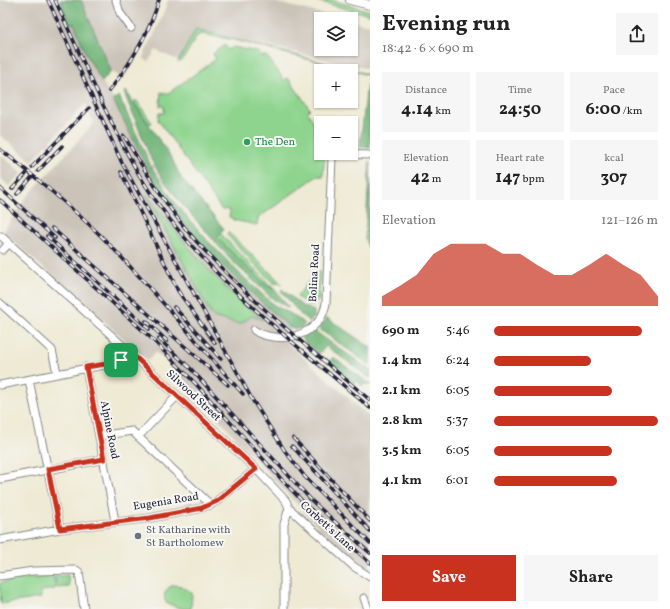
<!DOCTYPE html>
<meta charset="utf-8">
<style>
body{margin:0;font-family:Vollkorn,serif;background:#f6f6f6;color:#222;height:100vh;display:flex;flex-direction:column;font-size:15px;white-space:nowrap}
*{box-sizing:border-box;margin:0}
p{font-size:13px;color:#767676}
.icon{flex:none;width:22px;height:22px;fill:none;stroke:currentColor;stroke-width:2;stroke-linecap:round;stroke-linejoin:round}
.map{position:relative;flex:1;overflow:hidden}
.details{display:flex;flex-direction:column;background:#fff;width:300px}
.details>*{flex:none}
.buttons{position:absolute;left:314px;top:12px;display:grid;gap:8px}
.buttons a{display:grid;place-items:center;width:44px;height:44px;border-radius:0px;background:#fff;box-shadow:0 1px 3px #0004;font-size:20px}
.pin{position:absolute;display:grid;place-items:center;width:34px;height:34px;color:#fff;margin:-17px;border-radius:8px;box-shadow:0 2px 6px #0006}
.round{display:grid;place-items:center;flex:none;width:42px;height:42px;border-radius:0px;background:#f6f6f6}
.headline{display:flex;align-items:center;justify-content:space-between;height:68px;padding:0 12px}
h1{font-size:22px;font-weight:700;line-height:30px}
.metrics{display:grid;grid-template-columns:repeat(3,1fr);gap:6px;height:68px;padding:4px 12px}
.metrics div{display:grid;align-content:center;border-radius:0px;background:#f6f6f6;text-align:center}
.metrics b{font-size:17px;font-weight:700}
.metrics small{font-size:11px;font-weight:400}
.metrics p{font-size:11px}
.chart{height:112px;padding:8px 12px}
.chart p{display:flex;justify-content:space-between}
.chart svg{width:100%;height:72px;margin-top:4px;fill:#c8321e;opacity:.7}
.cta{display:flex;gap:8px;margin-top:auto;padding:8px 12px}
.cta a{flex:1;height:46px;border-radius:0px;background:#c8321e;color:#fff;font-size:16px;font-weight:700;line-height:46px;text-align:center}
.cta a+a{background:#f6f6f6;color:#222}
ul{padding:0 12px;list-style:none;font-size:13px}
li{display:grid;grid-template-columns:64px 48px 1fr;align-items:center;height:30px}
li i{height:10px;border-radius:5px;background:#c8321e}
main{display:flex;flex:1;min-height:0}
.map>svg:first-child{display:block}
.industrial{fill:#cbc3b8}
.green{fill:#8ed48e;stroke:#587b64}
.forest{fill:#72b679;stroke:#4a6c5a}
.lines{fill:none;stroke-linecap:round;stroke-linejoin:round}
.minor-casing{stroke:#888688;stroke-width:9}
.tertiary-casing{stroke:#888688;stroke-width:10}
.minor{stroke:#fff;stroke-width:7}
.tertiary{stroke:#fff;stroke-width:8}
.rail-casing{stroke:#22223b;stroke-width:3.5}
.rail{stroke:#f6f6f2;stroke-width:2;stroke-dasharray:6;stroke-linecap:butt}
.route-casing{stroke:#fff;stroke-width:8}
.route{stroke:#c8321e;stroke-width:5}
.leisure-dot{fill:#2e9e5b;stroke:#f6f6f2;stroke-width:1.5}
.worship-dot{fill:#6b7280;stroke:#f6f6f2;stroke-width:1.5}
.labels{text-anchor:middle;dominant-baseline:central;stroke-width:4;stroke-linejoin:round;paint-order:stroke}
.leisure-label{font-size:11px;fill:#27864d;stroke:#f6f6f2;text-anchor:start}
.street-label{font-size:11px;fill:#22223b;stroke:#f6f6f2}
.worship-label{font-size:11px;fill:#5b616d;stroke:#f6f6f2;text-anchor:start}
</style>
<main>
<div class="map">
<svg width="370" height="609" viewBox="0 0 370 609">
<rect width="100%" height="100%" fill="#f6f6f2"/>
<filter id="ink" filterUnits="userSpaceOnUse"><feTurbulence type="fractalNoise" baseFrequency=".025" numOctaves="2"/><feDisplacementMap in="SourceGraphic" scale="8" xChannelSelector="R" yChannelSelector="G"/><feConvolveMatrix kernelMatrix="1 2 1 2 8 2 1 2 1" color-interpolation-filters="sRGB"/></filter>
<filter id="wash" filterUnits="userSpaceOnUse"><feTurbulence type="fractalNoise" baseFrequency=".012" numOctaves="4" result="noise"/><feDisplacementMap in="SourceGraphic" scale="16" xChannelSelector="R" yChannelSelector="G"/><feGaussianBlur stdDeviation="0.9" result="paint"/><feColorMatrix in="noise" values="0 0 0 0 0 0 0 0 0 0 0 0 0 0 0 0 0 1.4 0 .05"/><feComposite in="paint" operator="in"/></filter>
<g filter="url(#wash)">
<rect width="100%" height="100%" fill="#eeead4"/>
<path class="industrial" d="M0,0H60L69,23L74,24L87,56L114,101L153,178L169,203L196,236L232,275L290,328L287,343L370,417V575L340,550L265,470L166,360L155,352L148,360L3,232L25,199L94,123L85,104L32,161L0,135Z
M81,0H160L149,31L139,53L123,79L111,71Z
M168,0H266L344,19H321V49H351V21L370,25V69L335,62L198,29L179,61L156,50L148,62L143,57L160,22Z
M0,154L22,173L9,186L0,178Z"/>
<path class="green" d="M313,0H331L370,11V15Z
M196,29L368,74V75L234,40L201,34L197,36L182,61L178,62Z
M225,45L228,50L234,47L258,52L262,57L266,55L284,80L288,78L310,109L307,112L321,132V153H325L323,176H317L258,218L257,225L233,220V218L229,217L230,212L228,209L222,210L158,120L159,113H164V106H160L161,92L167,94L216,59L213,54Z
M136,100L152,123L149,124L134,103Z
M146,194L195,255L224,286L263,320L252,316L240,324L216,318L211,314Z
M228,232L282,284L273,283L227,235Z
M220,233L275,290C255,280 233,254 217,238Z
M320,271L319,300L311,306L297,297L310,279Z
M68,575L69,587L57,588L55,576Z
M54,577L55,589L41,591V598L1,604L0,583L17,579Z
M173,585L182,586L192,593L191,609H183L166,603C163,595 164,590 173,585Z"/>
<path class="forest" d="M60,0H81L111,71L102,82L86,54L74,24L69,23Z
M370,82V148L360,147L367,84Z
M126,91L172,159L181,178L224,229L217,238L265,284L275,290L289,308L273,299L231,260L179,201L162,178L152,161L125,95Z
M119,96L151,166L176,204L207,240L239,273L274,305L293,315L305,324C301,329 297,330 290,328C240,283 187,237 153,178C138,153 127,125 113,100Z
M370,162V252L365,239Z
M282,289L302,306L314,311V317L310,322L301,315L281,291Z
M327,318L370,347V365L319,329Z
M313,330L370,370V378L326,346L319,354L301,338Z
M333,357L370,384V385L365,384L362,386L357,381L354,384L329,362Z"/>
</g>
<g filter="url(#ink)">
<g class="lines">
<defs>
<path id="minor" d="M116,0L120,13L131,28
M1,236L130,352L256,469L286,501L289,508L284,524V609
M3,250L9,243
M0,303L52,350L57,373
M254,330C260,335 266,336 274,337C297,340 322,329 326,303L332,158L337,154L370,155
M86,367L115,521
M29,380L60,529
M0,385L119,362L130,352
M99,436L132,431L211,505
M138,437L177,396
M0,479L104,459
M289,508L353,566L370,577
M0,540L60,529L150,518L202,508L217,501L256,469
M0,576L33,571L76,570L79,572L84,609
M364,598L368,609"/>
<path id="tertiary" d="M350,0L370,5"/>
</defs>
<use href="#minor" class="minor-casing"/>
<use href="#tertiary" class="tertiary-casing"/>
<use href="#minor" class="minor"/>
<use href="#tertiary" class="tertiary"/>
<defs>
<path id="rail" d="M48,0L122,163L253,401L285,451L305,477L370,543
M55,0C71,35 87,70 103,105C120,139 136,174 159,205C216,284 297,345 370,408
M109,91C131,63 149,34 159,0
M124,136C146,172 167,208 196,241C248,299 310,349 370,400
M0,149C34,176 68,204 99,234C150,285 195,341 243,394
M32,167L89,108
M38,171L62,146
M121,172L178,291L215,343
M0,188L55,238
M12,189L27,173
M17,194L32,177
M0,200L152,339L195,383L283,481L307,506L370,563
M52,228L228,385
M47,236L149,329
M174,307L221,359
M146,321L167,341
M159,339L190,368L313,502L370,553
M293,438L370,521
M292,446L370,531"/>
</defs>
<use href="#rail" class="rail-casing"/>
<use href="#rail" class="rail"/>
</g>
</g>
<g class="lines" filter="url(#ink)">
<defs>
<path id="route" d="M130,352L256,469L217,501L202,508L150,518L60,529L48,469L104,459L86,367L119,362Z"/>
</defs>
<use href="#route" class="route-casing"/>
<use href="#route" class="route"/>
</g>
<circle class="leisure-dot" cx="247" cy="142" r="4"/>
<circle class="worship-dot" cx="138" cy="536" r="4"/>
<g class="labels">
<g class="leisure-label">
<text x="255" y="142">The Den</text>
</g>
<g class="street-label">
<text transform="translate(315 273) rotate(-87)">Bolina Road</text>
<text transform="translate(193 396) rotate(43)">Silwood Street</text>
<text transform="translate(109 430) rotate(79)">Alpine Road</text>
<text transform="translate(166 502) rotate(-9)">Eugenia Road</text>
<text transform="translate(327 527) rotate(42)">Corbett's Lane</text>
</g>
<g class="worship-label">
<text x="146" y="530">St Katharine with<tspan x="146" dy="13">St Bartholomew</tspan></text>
</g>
</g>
</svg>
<div class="buttons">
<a><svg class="icon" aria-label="layers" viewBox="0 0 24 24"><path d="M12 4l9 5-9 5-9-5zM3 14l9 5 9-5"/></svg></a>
<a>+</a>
<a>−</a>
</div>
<div class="pin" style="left:121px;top:360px;background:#1e9e55"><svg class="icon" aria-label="arrive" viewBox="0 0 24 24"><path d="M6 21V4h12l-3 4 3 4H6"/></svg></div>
</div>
<section class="details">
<div class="headline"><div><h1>Evening run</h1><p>18:42 · 6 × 690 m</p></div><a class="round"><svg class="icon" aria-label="share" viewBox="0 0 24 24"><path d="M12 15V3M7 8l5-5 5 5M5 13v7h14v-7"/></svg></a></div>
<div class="metrics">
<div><p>Distance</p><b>4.14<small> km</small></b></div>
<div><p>Time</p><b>24:50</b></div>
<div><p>Pace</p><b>6:00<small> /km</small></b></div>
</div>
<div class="metrics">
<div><p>Elevation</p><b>42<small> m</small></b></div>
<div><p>Heart rate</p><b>147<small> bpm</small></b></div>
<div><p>kcal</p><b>307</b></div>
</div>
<div class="chart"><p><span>Elevation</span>121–126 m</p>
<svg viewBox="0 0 160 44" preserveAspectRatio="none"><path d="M0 44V38L10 32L20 25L30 12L40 6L50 6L60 6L70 12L80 12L90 19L100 25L110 25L120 19L130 12L140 19L150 25L160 38V44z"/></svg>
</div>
<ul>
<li><b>690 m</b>5:46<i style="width:90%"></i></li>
<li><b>1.4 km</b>6:24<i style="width:59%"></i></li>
<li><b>2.1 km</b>6:05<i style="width:72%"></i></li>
<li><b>2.8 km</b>5:37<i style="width:100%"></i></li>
<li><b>3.5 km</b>6:05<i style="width:72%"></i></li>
<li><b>4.1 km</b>6:01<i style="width:75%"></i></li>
</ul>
<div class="cta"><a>Save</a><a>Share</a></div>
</section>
</main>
